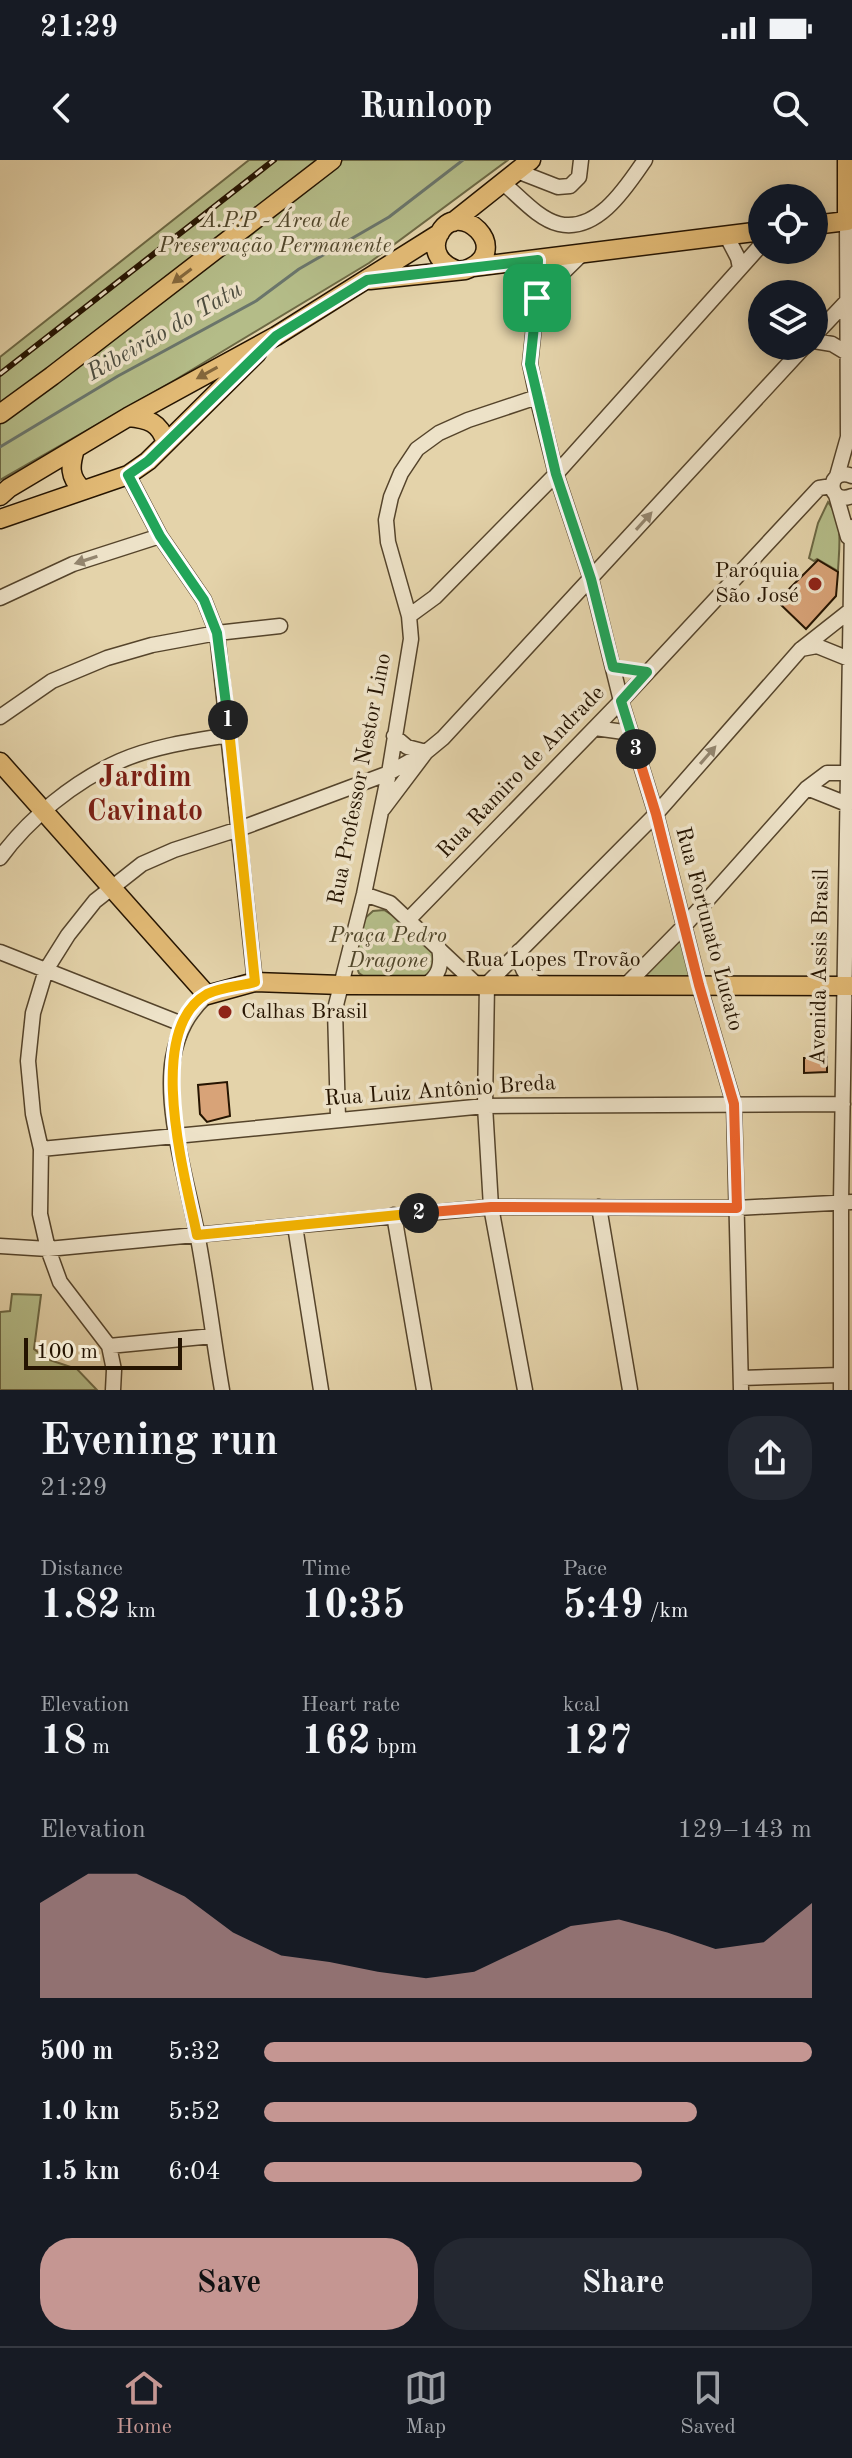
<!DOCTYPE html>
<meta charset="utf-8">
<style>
body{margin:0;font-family:"Old Standard TT",serif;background:#242831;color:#f1f3f6;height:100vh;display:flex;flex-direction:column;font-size:30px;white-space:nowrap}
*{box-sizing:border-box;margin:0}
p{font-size:26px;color:#9ea1a6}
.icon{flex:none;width:44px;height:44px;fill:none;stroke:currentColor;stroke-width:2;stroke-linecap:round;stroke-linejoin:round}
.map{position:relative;height:1230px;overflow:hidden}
.side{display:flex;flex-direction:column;background:#171b24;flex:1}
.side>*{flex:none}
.controls{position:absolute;left:748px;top:24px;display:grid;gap:16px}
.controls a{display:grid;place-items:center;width:80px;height:80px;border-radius:50%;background:#171b24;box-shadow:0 4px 20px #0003;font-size:40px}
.scale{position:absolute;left:24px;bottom:20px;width:158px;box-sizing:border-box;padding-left:8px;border:4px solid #251401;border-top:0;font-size:22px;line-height:28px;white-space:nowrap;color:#251401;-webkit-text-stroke:6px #ede2c8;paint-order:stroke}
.pin{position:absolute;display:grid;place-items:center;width:68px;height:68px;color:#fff;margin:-34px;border-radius:16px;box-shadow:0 4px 12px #0006}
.km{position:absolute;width:40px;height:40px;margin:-20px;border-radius:50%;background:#222;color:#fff;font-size:22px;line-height:40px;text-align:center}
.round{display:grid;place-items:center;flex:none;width:84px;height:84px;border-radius:32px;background:#242831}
.summary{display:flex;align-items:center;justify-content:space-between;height:136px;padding:0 40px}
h1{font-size:44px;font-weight:700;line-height:60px}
.metrics{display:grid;grid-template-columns:repeat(3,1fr);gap:12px;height:136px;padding:8px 40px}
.metrics div{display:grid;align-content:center}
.metrics b{font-size:40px;font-weight:700}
.metrics small{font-size:22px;font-weight:400}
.metrics p{font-size:22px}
.chart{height:224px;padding:16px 40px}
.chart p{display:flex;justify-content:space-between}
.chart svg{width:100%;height:144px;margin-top:8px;fill:#c59692;opacity:.7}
.primary-button{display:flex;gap:16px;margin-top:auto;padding:16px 40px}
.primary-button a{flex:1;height:92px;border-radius:32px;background:#c59692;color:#111;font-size:32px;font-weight:700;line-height:92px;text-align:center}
.primary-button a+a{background:#242831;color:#f1f3f6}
ul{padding:0 40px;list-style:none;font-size:26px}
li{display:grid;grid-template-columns:128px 96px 1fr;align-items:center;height:60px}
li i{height:20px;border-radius:10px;background:#c59692}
.status{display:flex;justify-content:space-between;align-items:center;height:56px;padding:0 40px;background:#171b24;direction:ltr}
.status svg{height:22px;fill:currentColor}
header{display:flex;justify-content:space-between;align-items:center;height:104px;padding:0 40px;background:#171b24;font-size:36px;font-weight:700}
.dock{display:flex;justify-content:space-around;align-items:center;height:112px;border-top:2px solid #363941;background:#171b24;font-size:22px;color:#9ea1a6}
.dock a{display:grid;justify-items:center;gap:4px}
.dock .active{color:#c59692}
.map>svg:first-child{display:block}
.green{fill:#b4bc88;stroke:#6c6844;stroke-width:2}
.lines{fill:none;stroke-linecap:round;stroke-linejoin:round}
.stream{stroke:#6a756b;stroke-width:3}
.building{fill:#d8a378;stroke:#251401;stroke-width:2}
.minor-casing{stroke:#55442b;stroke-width:17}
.major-casing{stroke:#251401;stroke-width:21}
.minor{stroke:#ede2c8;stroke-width:14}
.major{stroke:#e2ba75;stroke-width:18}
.rail-casing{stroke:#251401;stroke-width:6}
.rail{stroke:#ede2c8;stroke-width:3;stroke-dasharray:9;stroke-linecap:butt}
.oneway{fill:#84673b}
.oneway2{fill:#93856e}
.split-1-casing{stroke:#fff;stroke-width:16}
.split-2-casing{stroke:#fff;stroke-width:16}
.split-3-casing{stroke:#fff;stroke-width:16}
.split-4-casing{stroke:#fff;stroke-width:16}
.split-1{stroke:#22a559;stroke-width:10}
.split-2{stroke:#f5b400;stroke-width:10}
.split-3{stroke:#f0652b;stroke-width:10}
.split-4{stroke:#22a559;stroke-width:10}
.poi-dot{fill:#8f2418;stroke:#ede2c8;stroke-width:3}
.labels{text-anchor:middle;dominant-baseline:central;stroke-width:7;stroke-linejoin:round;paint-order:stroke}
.park-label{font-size:22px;font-style:italic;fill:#50462a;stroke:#ede2c8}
.poi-label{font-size:22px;fill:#251401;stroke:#ede2c8;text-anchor:end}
.street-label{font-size:22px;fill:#251401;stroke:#ede2c8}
.water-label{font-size:24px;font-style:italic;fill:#4d4d3f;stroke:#ede2c8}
.district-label{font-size:30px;font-weight:bold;fill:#7a1f14;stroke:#ede2c8}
</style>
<div class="status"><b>21:29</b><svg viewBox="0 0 49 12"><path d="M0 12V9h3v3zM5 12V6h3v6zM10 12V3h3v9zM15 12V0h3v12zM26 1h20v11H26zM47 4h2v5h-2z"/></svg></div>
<header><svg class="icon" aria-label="back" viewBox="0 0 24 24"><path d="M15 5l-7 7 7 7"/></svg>Runloop<svg class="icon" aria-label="search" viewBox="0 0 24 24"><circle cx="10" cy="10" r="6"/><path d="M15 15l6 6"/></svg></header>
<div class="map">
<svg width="852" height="1230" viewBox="0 0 852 1230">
<rect width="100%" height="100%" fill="#e4d3aa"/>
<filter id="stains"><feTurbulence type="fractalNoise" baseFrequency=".0025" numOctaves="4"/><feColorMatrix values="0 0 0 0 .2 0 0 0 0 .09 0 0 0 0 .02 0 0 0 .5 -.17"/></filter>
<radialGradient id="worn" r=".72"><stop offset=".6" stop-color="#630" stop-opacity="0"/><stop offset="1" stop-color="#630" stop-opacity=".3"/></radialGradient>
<path class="green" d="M249,0H508L369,103L175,220L0,320V197Z
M828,342C844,361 839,388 838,411L817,399L814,401L809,398L818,363Z
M384,750C401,760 431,783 438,801L429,818L367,819L359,813L355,803L363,760L373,751Z
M677,778L684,781L690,812L688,818L643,817Z
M12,1134L41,1135L34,1189L47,1199L77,1209L97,1230H0V1152L10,1151Z"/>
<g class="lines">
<path class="stream" d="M0,287L118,216L256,141L299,109L389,57L463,0"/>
</g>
<path class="building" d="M818,400L838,412L836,436L806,469L777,441Z
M814,893H827V912L804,913V898H814Z
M227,922L230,956L207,962L200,954L198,925Z"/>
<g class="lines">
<defs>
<path id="minor" d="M517,11L558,27L570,26L579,17L581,0
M503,23C519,36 538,59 559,64C598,73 627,26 645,0
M726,75L738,98L740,108
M538,100L537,138L530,204L537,237L556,314L591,419L621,541L656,654L699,825L734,944L741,1230
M537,138L582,94
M814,176L847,141
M814,181L832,184L847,193
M128,315L160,376L204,440L217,473L255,822
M837,316L848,277L847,61
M852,316C826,306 826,346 852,336
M836,335L848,377
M0,438L73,404L160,376
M409,456L435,437L556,314L762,84
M801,489L817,486L849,499
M0,557L52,521L107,498L152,485L217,473L280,466
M595,568L631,573
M807,628L847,644
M383,649L426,592L407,587L394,576
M0,698C29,658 75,621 120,601C154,586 193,581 230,575
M364,734L390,743L476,824
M409,759L621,541L819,328L832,326
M519,791C520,807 524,815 537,824
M0,792L182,864
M627,824L685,765L807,628L827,613H852
M425,825C440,816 442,804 439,788
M207,835C188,853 178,871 173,898C164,949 187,1021 197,1073C207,1125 213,1178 222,1230
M338,958L335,849L364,734L389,613L411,479L409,456L388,382L386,360L391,337L401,313L417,289L439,273L468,260L537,237
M41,989L485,946L843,944
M599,1047L630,1230
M394,1055L424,1230
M295,1066L321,1230
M0,1086L48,1089L491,1047L737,1048L852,1042
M109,1186L213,1176
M741,1218L840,1215
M113,1230L114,1210L109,1186L60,1122L48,1089L40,1054L41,989L33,954L28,901L33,853L46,810L68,775L95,741L142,704L174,690L239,669L389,613L426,592L443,578L805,186
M525,1230L491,1047L485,946L487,824L656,654L800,490L852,449
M841,1230V1042L852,367"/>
<path id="major" d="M453,62L531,0
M814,65L847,61V0
M473,107L762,71
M370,120L465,110C517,92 457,33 438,76C431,92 442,105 456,110
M0,254L52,216L332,0
M128,257C148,259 160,262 166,283
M75,289C70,306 69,317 82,329
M0,336L9,328L128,257L276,176L440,73
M0,359L128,315L148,301L257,193
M0,602L207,835L255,822L341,825L852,826"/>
</defs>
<use href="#minor" class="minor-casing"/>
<use href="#major" class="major-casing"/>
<use href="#minor" class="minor"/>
<use href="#major" class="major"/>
<defs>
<path id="rail" d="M0,214L274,0"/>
</defs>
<use href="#rail" class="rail-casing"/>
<use href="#rail" class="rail"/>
</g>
<defs><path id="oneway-solid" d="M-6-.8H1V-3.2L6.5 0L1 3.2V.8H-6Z" transform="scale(2)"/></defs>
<g class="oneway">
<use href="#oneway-solid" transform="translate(182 116) rotate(143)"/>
<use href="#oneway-solid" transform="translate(207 213) rotate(151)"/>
</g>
<g class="oneway2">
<use href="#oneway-solid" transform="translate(644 361) rotate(-48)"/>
<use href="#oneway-solid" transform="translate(86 400) rotate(162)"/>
<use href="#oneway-solid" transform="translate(708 595) rotate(-49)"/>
</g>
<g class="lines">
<defs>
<path id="split-1" d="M228,560L217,473L204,440L160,376L128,315L148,301L276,176L367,120L538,100L537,138"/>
<path id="split-2" d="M228,560L255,822C241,826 221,827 207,834C143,870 186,1020 197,1075L419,1053"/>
<path id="split-3" d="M419,1053L491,1047L737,1048L734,944L699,825L656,654L636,589"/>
<path id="split-4" d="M537,138L530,204L556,314L591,419L613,507L647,512L621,541L636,589"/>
</defs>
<use href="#split-1" class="split-1-casing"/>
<use href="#split-2" class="split-2-casing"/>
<use href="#split-3" class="split-3-casing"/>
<use href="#split-4" class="split-4-casing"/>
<use href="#split-1" class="split-1"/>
<use href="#split-2" class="split-2"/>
<use href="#split-3" class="split-3"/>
<use href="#split-4" class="split-4"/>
</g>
<g class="poi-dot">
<circle cx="815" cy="424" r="8"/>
<circle cx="225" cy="852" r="8"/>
</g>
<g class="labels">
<g class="park-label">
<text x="275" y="61">A.P.P - Área de<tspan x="275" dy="25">Preservação Permanente</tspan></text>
<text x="388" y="776">Praça Pedro<tspan x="388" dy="25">Dragone</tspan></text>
</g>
<g class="poi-label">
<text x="799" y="411">Paróquia<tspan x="799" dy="25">São José</tspan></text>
<text x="241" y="852" text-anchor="start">Calhas Brasil</text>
</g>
<g class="street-label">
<text transform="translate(521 612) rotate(-46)">Rua Ramiro de Andrade</text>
<text transform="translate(360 619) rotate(-79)">Rua Professor Nestor Lino</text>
<text transform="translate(709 769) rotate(75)">Rua Fortunato Lucato</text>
<text x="553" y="800">Rua Lopes Trovão</text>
<text transform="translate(820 807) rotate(-89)">Avenida Assis Brasil</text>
<text transform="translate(440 931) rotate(-4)">Rua Luiz Antônio Breda</text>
</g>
<g class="water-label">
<text transform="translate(165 172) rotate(-30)">Ribeirão do Tatu</text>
</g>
<g class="district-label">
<text x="145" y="618">Jardim<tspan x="145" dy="34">Cavinato</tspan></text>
</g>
</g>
<rect width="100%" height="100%" filter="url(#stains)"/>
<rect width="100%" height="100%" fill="url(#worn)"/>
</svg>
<div class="controls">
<a><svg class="icon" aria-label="locate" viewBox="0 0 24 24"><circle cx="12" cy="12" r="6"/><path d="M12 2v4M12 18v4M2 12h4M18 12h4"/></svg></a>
<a><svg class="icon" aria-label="layers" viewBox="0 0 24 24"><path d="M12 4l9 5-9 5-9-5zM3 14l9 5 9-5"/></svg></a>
</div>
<div class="scale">100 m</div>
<div class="pin" style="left:537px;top:138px;background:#1e9e55"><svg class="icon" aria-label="arrive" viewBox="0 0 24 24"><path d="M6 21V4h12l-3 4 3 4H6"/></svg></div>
<b class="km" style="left:228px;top:560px">1</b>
<b class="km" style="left:419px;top:1053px">2</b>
<b class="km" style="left:636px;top:589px">3</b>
</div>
<section class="side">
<div class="summary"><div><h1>Evening run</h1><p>21:29</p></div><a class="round"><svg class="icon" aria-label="share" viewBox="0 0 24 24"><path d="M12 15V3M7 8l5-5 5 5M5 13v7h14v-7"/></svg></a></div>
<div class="metrics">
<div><p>Distance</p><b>1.82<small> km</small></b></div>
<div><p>Time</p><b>10:35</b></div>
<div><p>Pace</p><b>5:49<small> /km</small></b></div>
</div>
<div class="metrics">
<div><p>Elevation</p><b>18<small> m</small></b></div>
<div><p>Heart rate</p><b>162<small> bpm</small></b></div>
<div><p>kcal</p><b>127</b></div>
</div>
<div class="chart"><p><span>Elevation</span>129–143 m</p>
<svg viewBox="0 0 160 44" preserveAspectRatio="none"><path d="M0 44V15L10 6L20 6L30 13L40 24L50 31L60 33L70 36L80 38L90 36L100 29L110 22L120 20L130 24L140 29L150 27L160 15V44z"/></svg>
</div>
<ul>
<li><b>500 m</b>5:32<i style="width:100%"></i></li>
<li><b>1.0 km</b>5:52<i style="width:79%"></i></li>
<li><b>1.5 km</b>6:04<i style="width:69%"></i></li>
</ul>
<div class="primary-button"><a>Save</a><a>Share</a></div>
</section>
<nav class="dock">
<a class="active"><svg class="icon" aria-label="home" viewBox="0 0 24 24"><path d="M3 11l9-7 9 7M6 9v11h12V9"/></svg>Home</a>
<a><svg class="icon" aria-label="map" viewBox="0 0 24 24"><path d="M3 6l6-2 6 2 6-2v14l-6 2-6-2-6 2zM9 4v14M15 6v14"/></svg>Map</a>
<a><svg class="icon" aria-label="saved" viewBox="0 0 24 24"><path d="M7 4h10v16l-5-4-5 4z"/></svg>Saved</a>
</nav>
